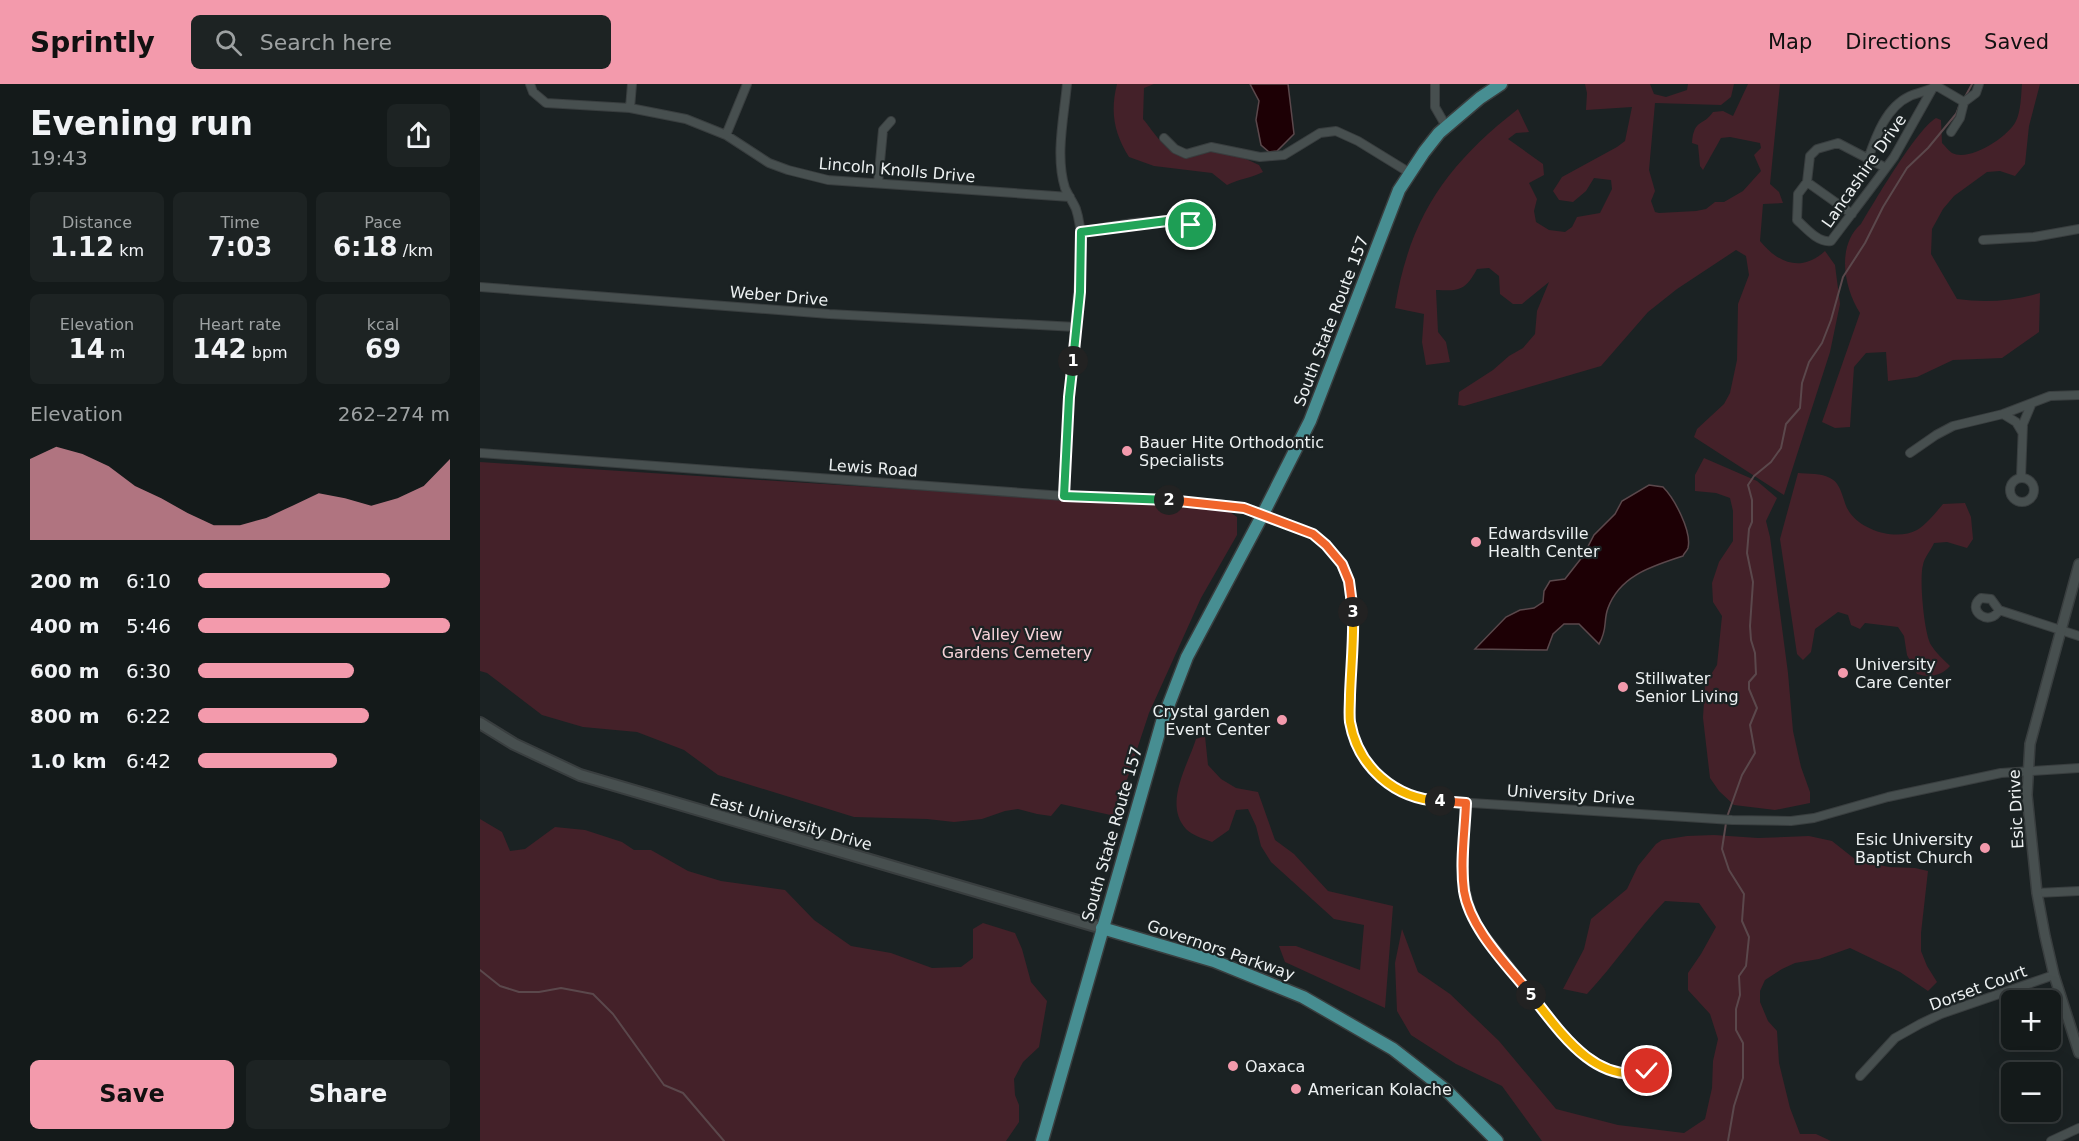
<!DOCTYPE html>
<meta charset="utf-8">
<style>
body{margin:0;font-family:"DejaVu Sans",sans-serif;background:#1d2323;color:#f1f3f6;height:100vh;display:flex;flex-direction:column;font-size:22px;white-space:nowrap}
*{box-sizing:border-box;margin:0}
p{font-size:20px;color:#9da1a2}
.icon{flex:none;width:33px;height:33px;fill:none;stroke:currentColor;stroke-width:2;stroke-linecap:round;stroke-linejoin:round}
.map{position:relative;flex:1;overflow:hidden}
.side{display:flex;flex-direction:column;background:#141a1a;width:480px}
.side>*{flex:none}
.buttons{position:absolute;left:1521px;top:906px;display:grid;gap:12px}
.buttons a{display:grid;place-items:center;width:60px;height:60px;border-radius:9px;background:#141a1a;box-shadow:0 6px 24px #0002,0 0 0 2px #333839;font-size:30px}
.pin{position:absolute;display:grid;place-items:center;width:51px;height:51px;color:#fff;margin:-26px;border:3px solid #fff;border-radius:50%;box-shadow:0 2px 6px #0007}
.km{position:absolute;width:30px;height:30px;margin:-15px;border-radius:50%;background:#222;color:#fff;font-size:16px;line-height:30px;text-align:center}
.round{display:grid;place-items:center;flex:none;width:63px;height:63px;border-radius:9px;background:#1d2323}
.overview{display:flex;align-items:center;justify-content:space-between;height:102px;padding:0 30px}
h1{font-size:33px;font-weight:700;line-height:45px}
.stats{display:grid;grid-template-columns:repeat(3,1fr);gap:9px;height:102px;padding:6px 30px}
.stats div{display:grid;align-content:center;border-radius:9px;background:#1d2323;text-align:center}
.stats b{font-size:26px;font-weight:700}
.stats small{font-size:16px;font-weight:400}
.stats p{font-size:16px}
.chart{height:168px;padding:12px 30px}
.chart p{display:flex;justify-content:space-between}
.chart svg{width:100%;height:108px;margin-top:6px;fill:#f39aac;opacity:.7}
.primary-button{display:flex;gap:12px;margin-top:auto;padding:12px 30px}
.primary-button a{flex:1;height:69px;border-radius:9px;background:#f39aac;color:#111;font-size:24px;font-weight:700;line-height:69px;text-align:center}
.primary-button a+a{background:#1d2323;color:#f1f3f6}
ul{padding:0 30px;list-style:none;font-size:20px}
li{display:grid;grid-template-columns:96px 72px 1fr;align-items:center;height:45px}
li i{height:15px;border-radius:8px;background:#f39aac}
header{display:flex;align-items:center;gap:36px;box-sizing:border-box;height:84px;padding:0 30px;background:#f39aac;color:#111}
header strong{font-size:28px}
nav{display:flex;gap:33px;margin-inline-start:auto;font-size:21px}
.search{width:420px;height:54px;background:#1d2323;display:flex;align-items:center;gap:15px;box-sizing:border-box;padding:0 21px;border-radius:9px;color:#9da1a2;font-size:22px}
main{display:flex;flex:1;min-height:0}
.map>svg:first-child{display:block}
.green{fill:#442129}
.water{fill:#1d0005;stroke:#5b484c;stroke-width:1.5}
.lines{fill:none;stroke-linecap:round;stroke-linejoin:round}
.stream{stroke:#5b484c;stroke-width:2}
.minor-casing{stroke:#393e3f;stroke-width:10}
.tertiary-casing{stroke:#393e3f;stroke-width:12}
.secondary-casing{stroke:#393e3f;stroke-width:14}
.primary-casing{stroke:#393e3f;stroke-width:15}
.minor{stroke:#474f4f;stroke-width:8}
.tertiary{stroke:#474f4f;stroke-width:9}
.secondary{stroke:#474f4f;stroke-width:10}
.primary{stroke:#478e92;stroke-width:12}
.split-1-casing{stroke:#fff;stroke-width:12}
.split-2-casing{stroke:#fff;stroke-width:12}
.split-3-casing{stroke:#fff;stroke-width:12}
.split-4-casing{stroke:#fff;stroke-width:12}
.split-5-casing{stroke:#fff;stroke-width:12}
.split-6-casing{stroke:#fff;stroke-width:12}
.split-1{stroke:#22a559;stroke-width:8}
.split-2{stroke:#22a559;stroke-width:8}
.split-3{stroke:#f0652b;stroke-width:8}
.split-4{stroke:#f5b400;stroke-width:8}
.split-5{stroke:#f0652b;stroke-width:8}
.split-6{stroke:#f5b400;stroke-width:8}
.poi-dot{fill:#f39aac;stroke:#1b2223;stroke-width:2}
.labels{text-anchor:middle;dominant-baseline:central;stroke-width:4.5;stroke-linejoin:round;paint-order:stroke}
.street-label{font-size:16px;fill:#edf1f2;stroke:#1b2223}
.poi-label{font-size:16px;fill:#edf1f2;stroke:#1b2223;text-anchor:start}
.park-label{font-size:16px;fill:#f5d2d8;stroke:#1b2223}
</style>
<header>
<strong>Sprintly</strong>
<div class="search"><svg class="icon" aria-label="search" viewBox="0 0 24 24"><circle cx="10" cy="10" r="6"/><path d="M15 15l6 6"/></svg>Search here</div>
<nav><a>Map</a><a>Directions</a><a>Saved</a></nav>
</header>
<main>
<section class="side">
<div class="overview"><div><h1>Evening run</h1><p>19:43</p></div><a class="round"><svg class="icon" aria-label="share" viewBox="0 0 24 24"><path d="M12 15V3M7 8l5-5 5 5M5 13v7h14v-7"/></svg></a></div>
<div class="stats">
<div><p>Distance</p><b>1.12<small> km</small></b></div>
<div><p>Time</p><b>7:03</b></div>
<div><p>Pace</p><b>6:18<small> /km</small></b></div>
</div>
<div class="stats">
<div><p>Elevation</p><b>14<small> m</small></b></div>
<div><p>Heart rate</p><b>142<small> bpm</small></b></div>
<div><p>kcal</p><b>69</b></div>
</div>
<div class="chart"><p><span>Elevation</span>262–274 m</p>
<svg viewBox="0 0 160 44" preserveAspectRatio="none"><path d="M0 44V11L10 6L20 9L30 14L40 22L50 27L60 33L70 38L80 38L90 35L100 30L110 25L120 27L130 30L140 27L150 22L160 11V44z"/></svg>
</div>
<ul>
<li><b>200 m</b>6:10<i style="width:76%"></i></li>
<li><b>400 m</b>5:46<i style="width:100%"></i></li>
<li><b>600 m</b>6:30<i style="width:62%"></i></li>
<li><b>800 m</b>6:22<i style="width:68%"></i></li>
<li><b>1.0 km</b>6:42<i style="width:55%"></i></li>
</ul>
<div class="primary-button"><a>Save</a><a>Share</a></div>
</section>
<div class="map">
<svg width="1599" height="1057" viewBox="0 0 1599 1057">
<rect width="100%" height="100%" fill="#1b2223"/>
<path class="green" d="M637,0H674L664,4L663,35C674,48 688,73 708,73C717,73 730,66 740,67C752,68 768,76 779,81L783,88C771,94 759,95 747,101L732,89L674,82L649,73C634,49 630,28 637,0Z
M1105,0H1170L1174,10L1186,13L1207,6L1208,0H1254L1251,13L1241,21L1175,19L1169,86L1175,107L1171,117L1175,128L1179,129L1216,127L1226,125L1235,118H1244L1263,107L1281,87L1274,71L1281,64L1280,59L1250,53L1241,54L1223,86L1220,82L1218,61L1212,59C1214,34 1223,43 1233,28L1243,27L1253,32L1268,0H1300L1290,100L1299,108L1303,119L1283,120L1280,157C1298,179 1321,189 1345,167L1355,181L1360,220L1350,268L1304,411L1214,353L1217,345L1244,320L1250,309L1257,276L1258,220L1269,191L1266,172L1256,166L1197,205L1168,228L1121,282L984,322L978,321L979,308L1013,286L1029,272L1043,264L1055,250L1057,227L1069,198L1042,220H1033L1020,210L1019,192L1009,184L997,185C985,207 979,207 956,206L958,248L966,258L970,278L946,281L942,258L944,230L915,224C929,134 967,80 1038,25L1049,48L1036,49L1028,55L1063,80L1064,91L1049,99L1057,115L1054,127L1056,138L1069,146L1085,148L1092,143L1097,133L1120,129L1132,105L1131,96L1114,94L1106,107L1093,118L1079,116L1073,107L1082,93L1137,63L1145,57L1152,23L1106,26L1107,9Z
M1542,0H1560L1549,42L1545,80L1535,92L1520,87L1507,88L1474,112L1463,125L1452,145L1451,170L1477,215C1506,219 1532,217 1560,209L1559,248L1522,274L1473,276L1437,293L1408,297L1406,268L1386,269L1374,283L1370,343L1355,344L1342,338L1380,229C1364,204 1356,162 1381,140C1395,117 1436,46 1456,34L1461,36L1462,59C1465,62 1469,67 1472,69C1490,78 1528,53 1536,37C1541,27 1541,11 1542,0Z
M1224,374L1277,397L1297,414L1286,437L1290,453L1308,589L1313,647L1321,683L1330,708V719L1295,726L1254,721L1239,707L1230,694L1223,634L1225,600L1237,581L1242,532L1233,518L1232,499L1239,478L1253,457V427L1250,414L1236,409L1215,407V391Z
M0,378L747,426L757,433V451L721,514L669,629L635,732L581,720L571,732L557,730L538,725L525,727L502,735L474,738L447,735L374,733L238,691L204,666L157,648L103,643L62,631L7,589L0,587Z
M1318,389C1328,390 1342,389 1350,394C1363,400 1362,418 1370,429C1383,447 1417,457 1437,446C1447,440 1456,428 1463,420L1485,419L1491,433L1493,455L1487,464L1467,458L1454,459C1451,466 1444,474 1443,481C1439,494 1444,549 1451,561C1456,569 1463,575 1470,582C1461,592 1450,594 1437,590L1427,571L1424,552L1418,543L1385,539L1380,545L1371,541L1368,531L1358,528L1335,545L1331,568L1323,576L1317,570L1300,455Z
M725,652L728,681L741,695L756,704L778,708L795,756L814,770L848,807L913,822L905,924L805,878L799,862H816L880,886L884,841L854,835L791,778L781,762L776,742L768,725L756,726L749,746L732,758C724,755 712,751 706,745C683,720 708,681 716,655Z
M0,735L22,748L30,767L45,765L75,743L105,746L142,758L154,766H171L208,787L241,797L305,806L334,836L371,862L411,869L452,884L481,883L493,874V845L503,839L535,849L542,865L551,898L567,917L559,963L543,978L534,995L535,1011L539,1021V1038L526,1057H0Z
M1234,751L1278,754L1329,752L1352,757L1376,776L1409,783L1435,784L1448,787L1441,849V867L1447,882L1457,898L1448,907L1420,888L1370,864L1339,875L1315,879L1302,885L1285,896L1280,907V918L1288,937L1297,947L1299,979L1310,1024L1320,1050H1336L1351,1057H1062L1022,1002L976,980L931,951L917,927L915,879L922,845L938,888L970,910L1019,957L1076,1025L1138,1041L1204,1049L1225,1035L1232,1004L1233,977L1238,955L1230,930L1208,906V889L1221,870L1236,843L1219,819L1185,817C1157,846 1135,880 1107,910L1083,905L1104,865L1111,835L1147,805L1158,782L1176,760L1182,756L1207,752Z"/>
<path class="water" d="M770,0H808L814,50L797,67L789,68L781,61L776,36L779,17Z
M1169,401L1183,403C1194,414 1212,447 1208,464C1207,467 1204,469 1203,472C1173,482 1140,491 1128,524C1123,537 1128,545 1119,560L1099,540H1084L1073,550L1067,566L995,565L1026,533L1040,526L1054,524L1063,518L1064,507L1070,497L1085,495L1103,472L1114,451L1135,430L1142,417Z"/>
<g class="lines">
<path class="stream" d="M1485,13L1492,0
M1247,733L1262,691L1275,669L1270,641L1277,624L1269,605V598L1276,590L1275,569L1271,556L1270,542L1273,498L1267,469L1269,445L1272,438V416L1268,401L1274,392L1291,378L1301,364L1306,340L1320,324L1322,299L1329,278L1342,259L1351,236L1363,193L1385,159L1403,123L1427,84L1448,64L1476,30L1480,20
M1246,739L1242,765L1249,786L1264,810L1262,837L1269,853L1266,882L1259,892L1260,911L1256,925V946L1263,959V994L1254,1022L1248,1057
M0,886L20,902L39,908H59L81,904L113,910L133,930L184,1001L203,1009L244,1057"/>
<defs>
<path id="minor" d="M50,0L53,8L66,19L150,24L206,35L246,51L289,79L308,86L348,96L590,113
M955,0V23L966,42
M1455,1L1484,18
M150,24L152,0
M1471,48L1480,34L1484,18L1496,9L1499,0
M246,51L267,0
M684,54L695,65L706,70L731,63L780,73L804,71L840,49L856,47L878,57L930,89
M1388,75C1396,52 1406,23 1430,12C1437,9 1446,7 1453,4
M1327,98L1330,72L1337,65L1358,59L1406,84
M398,99L403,46L411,37
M1372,130L1327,98L1318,110L1317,136C1326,144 1338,159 1351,157C1372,129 1393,102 1414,73L1455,0
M601,148C641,141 687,128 725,149
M1503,156L1554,153L1599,145
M0,203L349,230L596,243
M1523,330L1536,338L1542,348
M0,369L584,412C625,413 666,414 707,418C725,419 744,419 762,424C769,425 776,430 783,433C800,438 819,441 834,451C887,487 872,553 870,607C870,617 868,629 870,638C873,653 880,668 888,680C902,699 922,710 945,716L1252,736L1311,737L1334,734L1408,713L1521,689L1599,684
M1430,369L1456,351L1473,342L1523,330L1570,312L1599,311
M1541,393L1543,340L1551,321
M1530 406a12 12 0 1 1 24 0a12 12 0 1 1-24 0Z
M584,412L589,313L602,162C601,149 600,137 596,125C593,118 588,111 585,104C575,72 584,33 587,0
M1519,526C1510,544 1485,526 1501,514L1511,515L1519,526L1599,552
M986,719C984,764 976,804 1000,845L1087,955C1109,976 1135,996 1167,987
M1557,809L1599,807
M1380,992L1415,954L1440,940L1461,930L1574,891
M1571,1057L1599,1044"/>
<path id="tertiary" d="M1599,480L1550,660L1547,711L1557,809L1565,852L1574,891L1599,969"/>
<path id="secondary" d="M0,639L34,660L100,691L622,844"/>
<path id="primary" d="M622,844L734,877L823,913L913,965L967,1007L1017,1057
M562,1057L682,638L707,573L782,432L830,337L919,106L944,68L959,49L1000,14L1021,0"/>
</defs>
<use href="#minor" class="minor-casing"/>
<use href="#tertiary" class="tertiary-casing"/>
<use href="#secondary" class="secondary-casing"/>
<use href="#primary" class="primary-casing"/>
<use href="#minor" class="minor"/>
<use href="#tertiary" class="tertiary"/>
<use href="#secondary" class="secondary"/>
<use href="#primary" class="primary"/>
</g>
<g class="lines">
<defs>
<path id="split-1" d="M593,277L600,208L601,148L687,137L711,141"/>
<path id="split-2" d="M593,277L589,313L584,412L689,416"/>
<path id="split-3" d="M689,416L764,424L833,450L846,461L862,480L869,497L873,528"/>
<path id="split-4" d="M873,528C874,555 871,583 870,611C870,620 869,630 870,638C878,683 915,715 960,717"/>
<path id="split-5" d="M960,717L986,719C985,747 980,778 984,807C990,845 1028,882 1051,911"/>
<path id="split-6" d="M1051,911C1079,946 1115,1002 1167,987"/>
</defs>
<use href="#split-1" class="split-1-casing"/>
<use href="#split-2" class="split-2-casing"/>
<use href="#split-3" class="split-3-casing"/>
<use href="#split-4" class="split-4-casing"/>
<use href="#split-5" class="split-5-casing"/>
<use href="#split-6" class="split-6-casing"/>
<use href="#split-1" class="split-1"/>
<use href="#split-2" class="split-2"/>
<use href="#split-3" class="split-3"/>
<use href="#split-4" class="split-4"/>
<use href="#split-5" class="split-5"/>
<use href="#split-6" class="split-6"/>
</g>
<g class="poi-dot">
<circle cx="647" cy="367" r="6"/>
<circle cx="996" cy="458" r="6"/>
<circle cx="1363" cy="589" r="6"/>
<circle cx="1143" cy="603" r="6"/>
<circle cx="802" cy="636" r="6"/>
<circle cx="1505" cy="764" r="6"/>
<circle cx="753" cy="982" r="6"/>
<circle cx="816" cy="1005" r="6"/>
</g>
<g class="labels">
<g class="street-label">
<text transform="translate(417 86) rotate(5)">Lincoln Knolls Drive</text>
<text transform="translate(1384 87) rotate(-55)">Lancashire Drive</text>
<text transform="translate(299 212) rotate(5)">Weber Drive</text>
<text transform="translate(851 237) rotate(-69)">South State Route 157</text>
<text transform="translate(393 384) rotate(4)">Lewis Road</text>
<text transform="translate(1091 711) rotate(4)">University Drive</text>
<text transform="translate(1536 725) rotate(-93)">Esic Drive</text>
<text transform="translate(311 738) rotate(16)">East University Drive</text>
<text transform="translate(632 750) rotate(-74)">South State Route 157</text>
<text transform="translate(741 866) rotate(19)">Governors Parkway</text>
<text transform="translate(1498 904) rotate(-20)">Dorset Court</text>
</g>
<g class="poi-label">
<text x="659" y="358">Bauer Hite Orthodontic<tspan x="659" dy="18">Specialists</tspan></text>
<text x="1008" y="449">Edwardsville<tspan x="1008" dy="18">Health Center</tspan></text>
<text x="1375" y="580">University<tspan x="1375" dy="18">Care Center</tspan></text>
<text x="1155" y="594">Stillwater<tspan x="1155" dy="18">Senior Living</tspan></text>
<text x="790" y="627" text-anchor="end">Crystal garden<tspan x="790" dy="18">Event Center</tspan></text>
<text x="1493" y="755" text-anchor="end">Esic University<tspan x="1493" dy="18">Baptist Church</tspan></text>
<text x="765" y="982">Oaxaca</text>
<text x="828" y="1005">American Kolache</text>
</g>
<g class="park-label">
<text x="537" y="550">Valley View<tspan x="537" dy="18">Gardens Cemetery</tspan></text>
</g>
</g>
</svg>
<div class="buttons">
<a>+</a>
<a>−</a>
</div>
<div class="pin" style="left:711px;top:141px;background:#1e9e55"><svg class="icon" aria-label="arrive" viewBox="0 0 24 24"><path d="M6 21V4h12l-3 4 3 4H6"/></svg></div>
<div class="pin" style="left:1167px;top:987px;background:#d93025"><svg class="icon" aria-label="check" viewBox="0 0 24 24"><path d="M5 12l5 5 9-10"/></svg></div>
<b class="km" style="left:593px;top:277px">1</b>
<b class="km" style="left:689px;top:416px">2</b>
<b class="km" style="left:873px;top:528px">3</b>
<b class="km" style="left:960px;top:717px">4</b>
<b class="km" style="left:1051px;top:911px">5</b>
</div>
</main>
